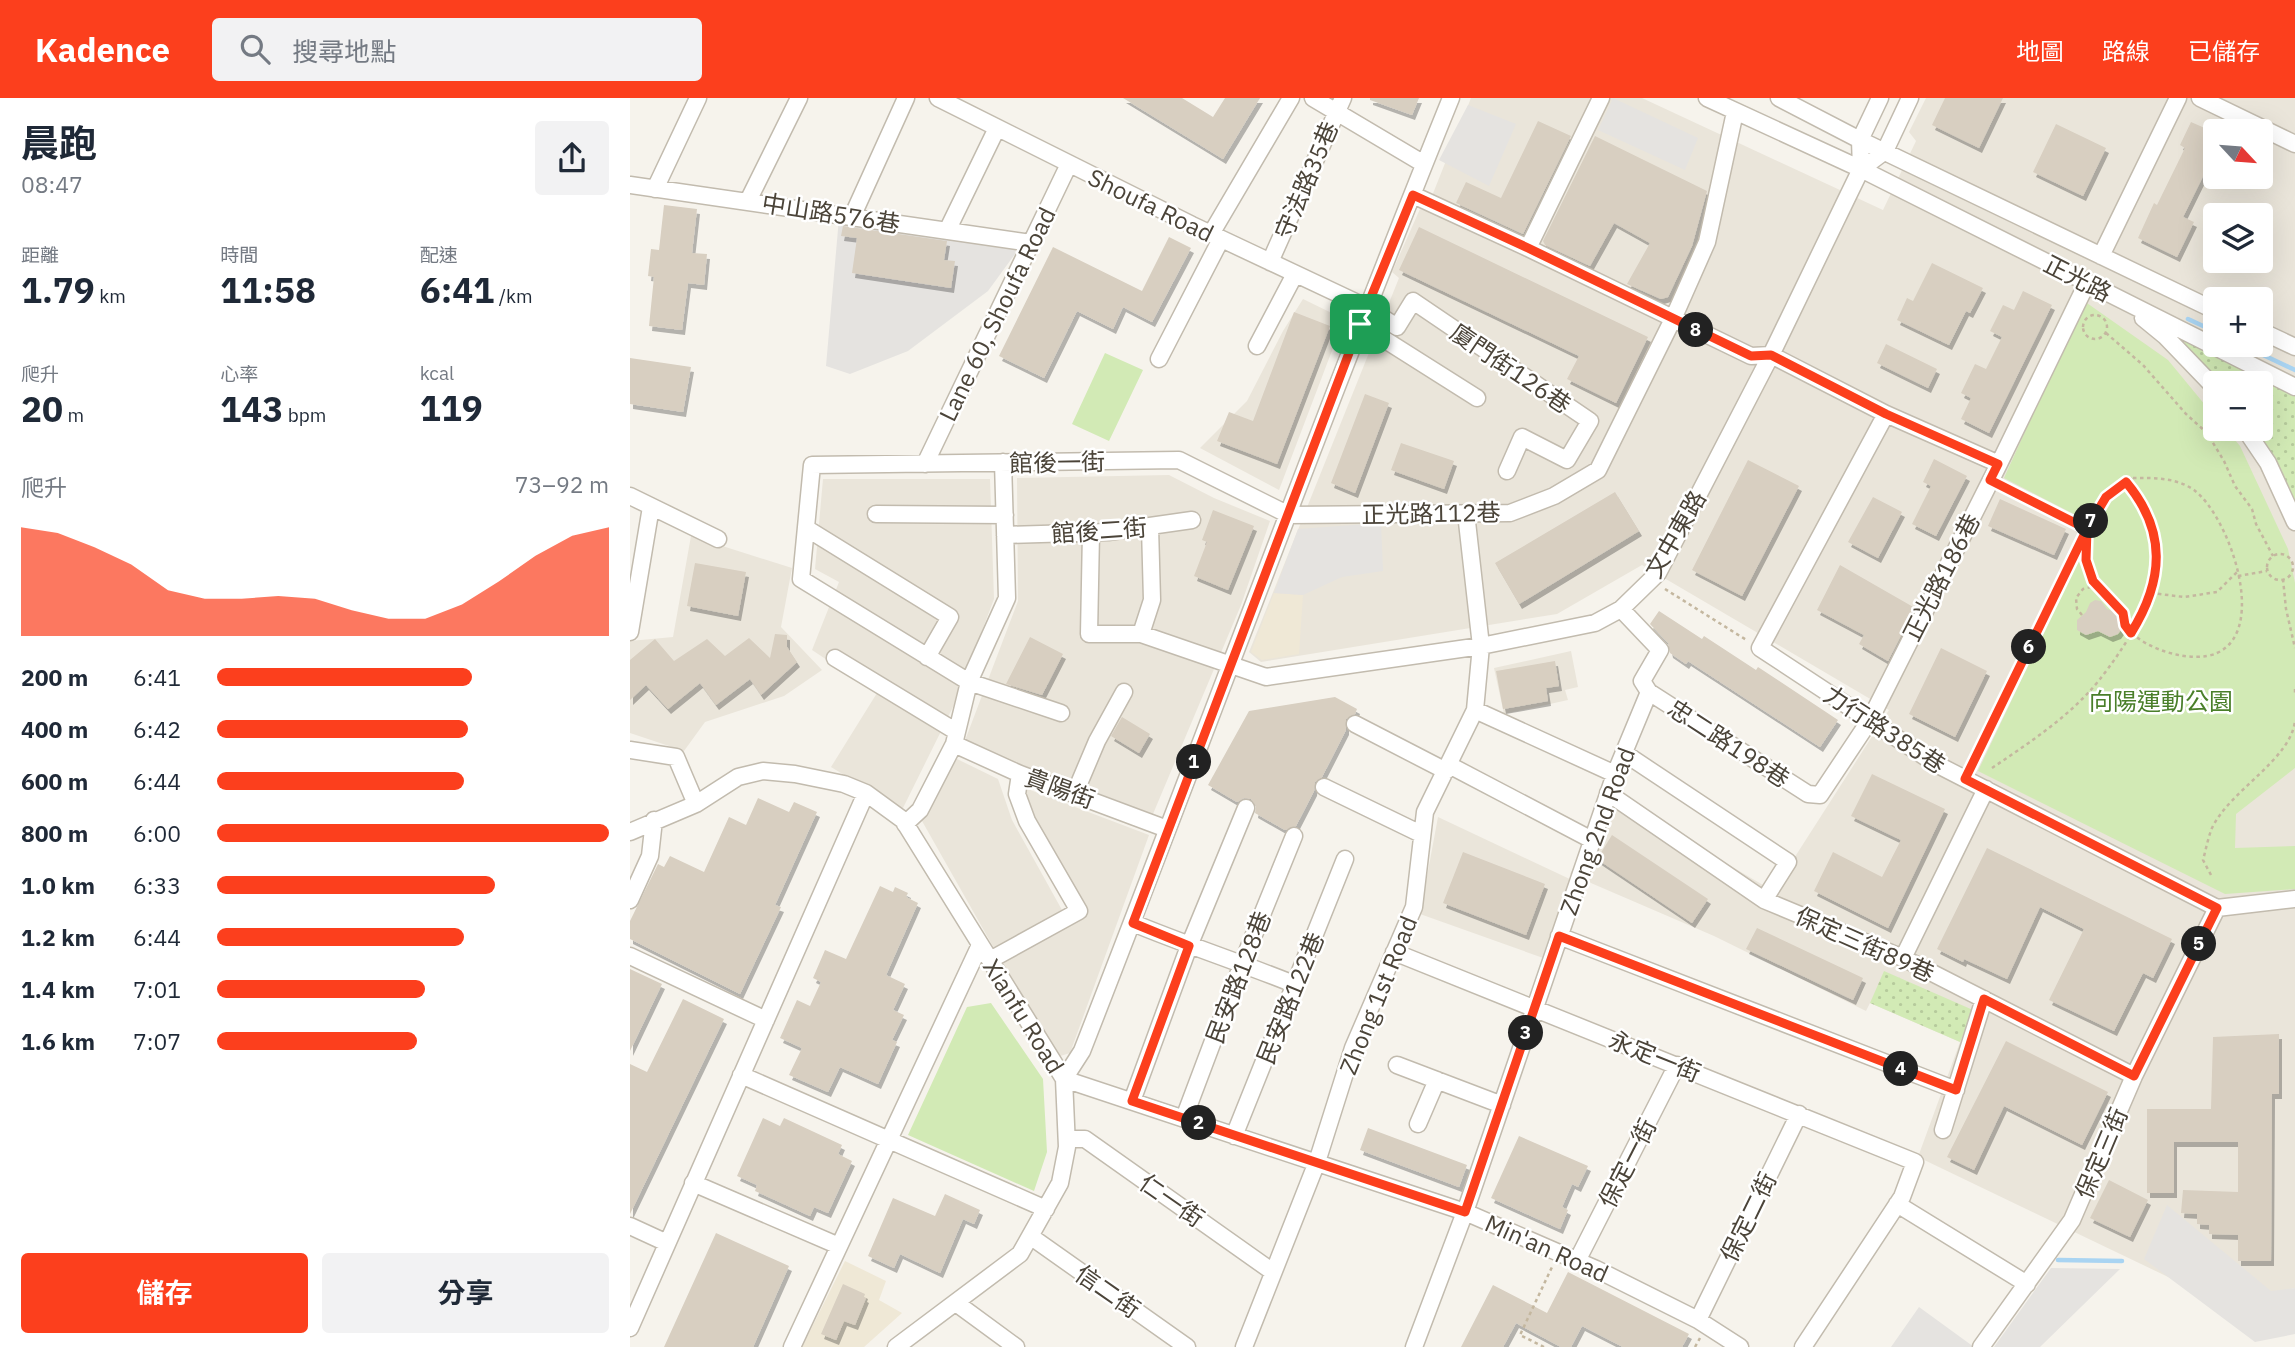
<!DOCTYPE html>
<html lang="zh-TW">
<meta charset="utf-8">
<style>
body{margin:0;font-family:"IBM Plex Sans","Noto Sans TC",sans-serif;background:#f2f2f3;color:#1f2937;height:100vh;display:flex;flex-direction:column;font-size:26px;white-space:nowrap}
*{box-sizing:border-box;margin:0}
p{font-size:23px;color:#747a83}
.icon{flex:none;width:38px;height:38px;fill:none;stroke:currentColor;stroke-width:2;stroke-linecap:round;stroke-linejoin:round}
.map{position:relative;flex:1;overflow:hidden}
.details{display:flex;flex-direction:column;background:#fff;width:630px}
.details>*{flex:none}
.needle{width:46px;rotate:116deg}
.fabs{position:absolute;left:1573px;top:21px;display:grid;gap:14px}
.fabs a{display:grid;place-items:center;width:70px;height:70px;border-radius:7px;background:#fff;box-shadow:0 7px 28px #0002;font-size:35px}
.pin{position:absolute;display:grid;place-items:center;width:60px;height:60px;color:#fff;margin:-30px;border-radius:14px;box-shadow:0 4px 10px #0006}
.km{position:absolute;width:35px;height:35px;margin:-18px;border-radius:50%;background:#222;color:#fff;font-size:19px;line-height:35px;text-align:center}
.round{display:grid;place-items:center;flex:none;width:74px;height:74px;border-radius:7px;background:#f2f2f3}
.overview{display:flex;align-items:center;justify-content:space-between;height:119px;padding:0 21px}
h1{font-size:38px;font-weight:700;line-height:52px}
.stats{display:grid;grid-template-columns:repeat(3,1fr);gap:10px;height:119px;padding:7px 21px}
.stats div{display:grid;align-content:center}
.stats b{font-size:35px;font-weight:700}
.stats small{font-size:19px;font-weight:400}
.stats p{font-size:19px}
.chart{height:196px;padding:14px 21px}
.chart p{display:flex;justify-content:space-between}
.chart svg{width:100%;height:126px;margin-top:7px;fill:#fc3f1d;opacity:.7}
.cta{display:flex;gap:14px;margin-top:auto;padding:14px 21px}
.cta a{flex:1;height:80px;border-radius:7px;background:#fc3f1d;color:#fff;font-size:28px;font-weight:700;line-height:80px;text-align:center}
.cta a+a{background:#f2f2f3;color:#1f2937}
ul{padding:0 21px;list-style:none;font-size:23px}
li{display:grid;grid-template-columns:112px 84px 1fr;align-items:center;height:52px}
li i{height:18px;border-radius:9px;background:#fc3f1d}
header{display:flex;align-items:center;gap:42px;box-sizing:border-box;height:98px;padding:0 35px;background:#fc3f1d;color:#fff}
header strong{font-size:33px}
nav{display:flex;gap:38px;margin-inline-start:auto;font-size:24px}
.search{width:490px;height:63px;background:#f2f2f3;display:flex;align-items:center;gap:18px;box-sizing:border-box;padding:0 24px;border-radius:7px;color:#747a83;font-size:26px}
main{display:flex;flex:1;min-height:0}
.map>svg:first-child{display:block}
.residential{fill:#eae5da;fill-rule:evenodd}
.education{fill:#efe8d6}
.grass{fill:url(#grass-dots)}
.park{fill:#d2eab5}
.parking{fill:#e5e3e0}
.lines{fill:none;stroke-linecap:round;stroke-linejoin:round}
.stream{stroke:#a9d4f2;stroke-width:4.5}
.building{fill:#d8cfc1;filter:url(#shadow)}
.minor-casing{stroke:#c2bbae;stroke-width:19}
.path{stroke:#c4b79f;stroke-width:2.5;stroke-dasharray:3.5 3.5;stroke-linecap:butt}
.minor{stroke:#fff;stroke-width:16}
.route-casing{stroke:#fff;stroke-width:14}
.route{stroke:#fc3f1d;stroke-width:9}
.labels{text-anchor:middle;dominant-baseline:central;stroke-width:5;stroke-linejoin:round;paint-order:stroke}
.street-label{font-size:24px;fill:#4b4439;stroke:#fff}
.park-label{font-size:24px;fill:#4a7f2a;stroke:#fff}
</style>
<header>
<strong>Kadence</strong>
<div class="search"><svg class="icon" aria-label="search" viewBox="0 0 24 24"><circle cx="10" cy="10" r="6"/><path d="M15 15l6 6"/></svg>搜尋地點</div>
<nav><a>地圖</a><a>路線</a><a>已儲存</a></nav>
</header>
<main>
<section class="details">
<div class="overview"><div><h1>晨跑</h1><p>08:47</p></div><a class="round"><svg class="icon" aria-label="share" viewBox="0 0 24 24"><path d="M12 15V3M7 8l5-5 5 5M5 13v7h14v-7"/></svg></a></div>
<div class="stats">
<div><p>距離</p><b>1.79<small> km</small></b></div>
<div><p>時間</p><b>11:58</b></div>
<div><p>配速</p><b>6:41<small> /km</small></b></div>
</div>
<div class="stats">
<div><p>爬升</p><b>20<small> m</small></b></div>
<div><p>心率</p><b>143<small> bpm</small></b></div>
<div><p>kcal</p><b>119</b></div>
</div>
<div class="chart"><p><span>爬升</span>73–92 m</p>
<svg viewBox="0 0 160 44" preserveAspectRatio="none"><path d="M0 44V6L10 8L20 13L30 19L40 28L50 31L60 31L70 30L80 31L90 35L100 38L110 38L120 33L130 25L140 16L150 9L160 6V44z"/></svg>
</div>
<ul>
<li><b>200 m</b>6:41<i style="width:65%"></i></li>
<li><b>400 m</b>6:42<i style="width:64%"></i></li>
<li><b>600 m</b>6:44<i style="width:63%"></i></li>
<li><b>800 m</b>6:00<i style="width:100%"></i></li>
<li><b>1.0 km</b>6:33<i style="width:71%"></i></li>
<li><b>1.2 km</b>6:44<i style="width:63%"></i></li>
<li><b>1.4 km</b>7:01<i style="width:53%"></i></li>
<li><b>1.6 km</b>7:07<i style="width:51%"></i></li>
</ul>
<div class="cta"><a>儲存</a><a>分享</a></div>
</section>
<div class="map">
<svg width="1665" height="1249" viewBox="0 0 1665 1249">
<defs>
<pattern id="grass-dots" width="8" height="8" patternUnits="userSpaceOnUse" patternTransform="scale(1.75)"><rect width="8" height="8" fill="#d2eab5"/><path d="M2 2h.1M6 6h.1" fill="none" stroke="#b6ca9c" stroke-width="1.8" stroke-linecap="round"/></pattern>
<filter id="shadow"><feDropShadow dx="3" dy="5" stdDeviation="0" flood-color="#0004"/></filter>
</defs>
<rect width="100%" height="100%" fill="#f6f3ec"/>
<path class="residential" d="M841,0H1012L1253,112L1286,43L1279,34L1296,0H1665V1190L1661,1191L1657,1236L1288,1059L1330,944L1240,905L1236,913L1084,838L940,776L981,697L1143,793L1259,612L1012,467L927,516L631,564L619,554L769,180L762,174L790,111L796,113ZM1586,33H1631V79H1586ZM1586,117H1631V163H1586ZM1586,201H1631V247H1586ZM1586,285H1631V331H1586Z
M673,201L714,221L649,392L570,350L617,303L653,233Z
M539,377L584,400L640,423L611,507L523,716L334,645L388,503L387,380Z
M193,381H360L364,501L323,609L272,712L201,669L247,595L182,552L209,484L185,471Z
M61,438L162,470L151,529L192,572L154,598L75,624L54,653L0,635V543L43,539Z
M941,553L948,589L935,592L938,602L874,616L864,570Z
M327,661L368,681L382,722L432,812L365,852L292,723L295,702Z
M395,690L519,737L440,955L427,959L369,866L454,811L394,701Z
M808,719L944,783L916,861L790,816Z"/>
<path class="education" d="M644,495L673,497L669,556L632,562L621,554Z
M215,1163L256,1183L249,1202L272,1215L234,1249H172Z"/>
<path class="grass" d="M1537,233L1665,298V411L1645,362L1625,331H1631V285H1590L1573,266Z
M1254,873L1343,912L1330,944L1240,905Z"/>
<path class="park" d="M1454,203L1538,262L1585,319L1586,331H1596L1610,348L1658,451L1665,485V670L1606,716L1605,750L1665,748V791L1595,796L1348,673L1465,427L1374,380Z
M475,255L513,272L479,343L442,326Z
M361,905L413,981L417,1054L404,1093L278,1037L337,909Z"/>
<path class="parking" d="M983,0L1068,40L1055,72L968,32Z
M838,7L886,26L859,88L809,62Z
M209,120L387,145L385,156L358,193L278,253L220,276L196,268Z
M751,425L753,473L712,479L673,497L644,495L668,431Z
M1537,1107L1641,1193L1665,1190V1236L1625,1244L1514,1161Z
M1421,1170L1490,1171L1410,1249H1364Z
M1289,1209L1344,1249H1261Z"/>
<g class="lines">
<path class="stream" d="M1558,221L1586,234
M1612,247L1665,272
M1428,1162L1492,1163"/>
</g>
<path class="building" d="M493,0H552L583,19L595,0H630L593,61Z
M740,0H789L782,17L740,2Z
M1315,0H1373L1349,50L1302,27Z
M908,23L941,38L893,136L826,105L836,84L871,100Z
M1561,24L1586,35V64L1581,62L1553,119L1564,124L1547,159L1508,140L1524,105L1527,107L1555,50L1550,47Z
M1426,26L1476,50L1453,98L1403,74Z
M965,38L1077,93L1062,148L1038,199L1031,201L997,186L1020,145L984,125L960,168L915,147L913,143Z
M34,107L67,111L62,155L77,156L74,187L58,185L52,232L19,228L24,179L18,178L21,151L29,152Z
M213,128L317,143L314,162L325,163L321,190L222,175L227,140L211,138Z
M789,129L1018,239L986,305L937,281L949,258L769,172Z
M539,139L561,150L522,224L493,209L483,231L447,213L414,280L369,258L423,149L512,193Z
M1302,165L1353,190L1340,215L1336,213L1319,247L1267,222L1277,200L1283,203Z
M1393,193L1422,207L1359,335L1331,321L1341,300L1331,295L1345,266L1356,271L1372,239L1360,233L1373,207L1384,212Z
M664,214L700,228L647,366L587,343L599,314L623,323Z
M1256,246L1307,271L1298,290L1247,265Z
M0,260L61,269L53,314L0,306Z
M735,296L759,305L725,395L701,385Z
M771,345L824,363L814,391L761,372Z
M1304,361L1337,378L1306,438L1282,426L1301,388L1293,384Z
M1118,362L1169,388L1112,498L1062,472Z
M985,394L1009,433L889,506L865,465Z
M1243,399L1272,414L1248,460L1218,444Z
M1370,401L1436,431L1424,457L1358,428Z
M583,412L624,428L598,492L564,478L577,444L572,442Z
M65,465L116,474L108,518L57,508Z
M1210,467L1285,510L1258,563L1229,546L1234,537L1187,512Z
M1465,502L1471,503L1477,511L1486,514L1492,520L1493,529L1488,536L1480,539L1468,533L1456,537L1447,532V522L1456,514L1460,505Z
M1029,513L1072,541L1074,538L1126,572L1128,569L1208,622L1190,649L1058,563L1056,566L1040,555L1038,545L1020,526Z
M145,536L157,537V549L167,564L131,597L120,581L86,607L70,585L38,611L16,587L0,602V562L25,541L44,563L77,541L95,558L119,540L140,560Z
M400,539L433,556L412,597L376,586Z
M1311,550L1357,573L1325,639L1279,616Z
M925,563L929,588L916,590L918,603L873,611L866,573Z
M705,599L727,611L725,616L716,621V632L692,679L685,684L684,693L666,728L655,732L625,715L626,708L621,701L614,700L607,704L578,687L619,613Z
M492,619L520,636L509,655L481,638Z
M1242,676L1315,711L1258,830L1184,793L1203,754L1252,779L1271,742L1221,718Z
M128,700L159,714L164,704L187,714L145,807L151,809L110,896L0,841V823L28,766L34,769L40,758L74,774L99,719L116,727Z
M982,737L1078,801L1062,825L967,761Z
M1357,750L1542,841L1523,880L1513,875L1484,933L1419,902L1454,831L1410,809L1377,881L1334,861L1333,864L1307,851Z
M833,754L915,786L896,837L813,805Z
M250,788L263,794L265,789L278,795L276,799L288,805L256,877L275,886L263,912L274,917L262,942L267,944L248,986L210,969L198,994L159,977L172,950L150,940L167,902L180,908L191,884L183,880L195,852L216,861Z
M1127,830L1233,880L1223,902L1116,851Z
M0,871L32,886L0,953Z
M53,901L94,921L0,1116V966L17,974Z
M1649,936V996H1642L1641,1163H1608V1137L1579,1136V1127L1567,1126V1116L1551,1115L1553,1092L1608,1094V1044H1544V1095H1517V1011H1581L1583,939Z
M1376,943L1478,994L1452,1047L1374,1008L1344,1072L1317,1059Z
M133,1020L150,1028L154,1020L212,1047L208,1056L222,1063L198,1115L184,1109L180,1118L125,1093L127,1087L107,1078Z
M738,1030L837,1067L829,1089L730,1052Z
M889,1038L958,1068L948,1089L942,1086L932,1109L938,1112L930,1131L861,1100Z
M1479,1082L1518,1102L1500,1139L1460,1120Z
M315,1096L350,1112L344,1126L333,1121L310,1175L270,1156L264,1170L238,1158L263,1100L305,1118Z
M86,1135L159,1168L123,1249H34Z
M938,1174L1059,1236L1052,1249H993L952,1228L941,1249H931L886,1225L873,1249H831L863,1187L917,1215Z
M213,1186L235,1196L234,1199L236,1200L225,1227L214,1223L206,1242L191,1236Z"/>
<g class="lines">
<defs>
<path id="minor" d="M308,0L562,127L736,209L767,229L783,203L960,323L937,362L892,339L877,373
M683,0L794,66
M1077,0L1231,71L1665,289
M1149,0L1230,42L1586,213
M1570,0L1665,46
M1231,71L1255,53L1280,0
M0,87L401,145
M25,91L68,0
M783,97L898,150L1121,258L1141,257L1256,316L1369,366
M118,103L169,0
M222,119L276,0
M317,133L367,30
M581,136L661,0
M898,150L971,0
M1471,158L1548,0
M640,164L713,0
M1513,220L1535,238L1586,291
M730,226L847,300
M1631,233L1665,249
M627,248L665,176
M529,261L591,141
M1256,316L1130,550L1306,666L1587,810L1665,801
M1615,331L1638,365L1665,424
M295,366L439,66
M0,398L88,441
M246,416L375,417
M176,430L320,519L297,559
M461,435L459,536H511L636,579L851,548L965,525L991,511L1028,475L1141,257L1231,71L1230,42L1250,0
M375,437L478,434L562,422
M0,534L21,409
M511,536L522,502L520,429
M205,560L327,634
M1019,594L1178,696L1190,697L1240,622L1369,366L1457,185
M845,612L985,676
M431,615L339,584L171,481L182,367L549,362L659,417L880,415L924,398L968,372L1043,221L1077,144L1105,14
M725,626L816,673
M324,646L390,676L537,731
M0,652L46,659L66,706
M994,655L1158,764L1134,802
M819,667L962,742
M694,689L791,736
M445,695L467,643L494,594
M978,695L1134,802L1273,860L1504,978
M275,726L290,712L324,646L339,584L377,500L373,364
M0,734L66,706L108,679L133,673L165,676L214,686L236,695L273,722L434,981L437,1049L430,1085L390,1156L266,1249
M0,802L20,758L24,722
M503,825C556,847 612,865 666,887
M929,838L1326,992
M764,854L1285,1064L1272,1099L1173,1249
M0,858L136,922
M1273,860L1356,691
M360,862L449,813L397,723L387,696L390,676
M767,967L872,1007
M111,977L416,1111
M434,981L452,953C576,636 693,316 821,0
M434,981L835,1114L966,1171L1068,1222L1110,1249
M502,1003L559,848L616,710
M554,1020L612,866L664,738
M788,1026L807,982
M1313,1032L1354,901
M604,1038L715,761
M437,1041H455L643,1174
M63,1085L209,1148
M1267,1106L1397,1186
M0,1128L37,1145
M400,1138L557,1249
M947,1163L1047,967
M326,1205L386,1249
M1068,1222L1169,1016
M0,1230L236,695
M162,1249L350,847
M614,1249L687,1064L723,950L784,809L795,714L845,612L851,548L836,415
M784,1249L835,1114L985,676L1019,594L1012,583L1030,552L991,511
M1351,1249L1442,1122L1504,978L1587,810"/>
</defs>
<use href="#minor" class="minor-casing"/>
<path class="path" d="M1453 229a12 12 0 1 1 24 0a12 12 0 1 1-24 0Z
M1476,235L1513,267L1556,316L1577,335L1594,363L1605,388L1622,411L1626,426L1643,458
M1503,380C1524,380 1545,379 1564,392C1599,418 1639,532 1587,555C1563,566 1516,552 1499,532C1494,526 1495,519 1491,513C1484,502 1472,497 1465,487C1448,461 1455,420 1477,398C1484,391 1494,386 1503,380Z
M1637 469a13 13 0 1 1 26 0a13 13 0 1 1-26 0Z
M1608,478L1637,473
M1653,481L1656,511L1665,550
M1035,491L1118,543
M1521,495L1554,499L1587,494L1607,474
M1452,517L1447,511L1446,500L1453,491L1465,488
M1665,591V596
M1342,666L1457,431L1375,390
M1362,670C1396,647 1431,624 1459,594C1482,569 1521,511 1526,478C1527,472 1526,463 1525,457C1524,426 1516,408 1496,384
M1581,777L1573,762C1576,751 1578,740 1582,730C1600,692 1662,661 1665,622
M914,1249L890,1237L922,1169
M1065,1249L1070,1240"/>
<use href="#minor" class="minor"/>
</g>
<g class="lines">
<defs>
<path id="route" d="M730,226L503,825L559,848L502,1003L835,1114L929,838L1326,992L1354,901L1504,978L1587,810L1335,681L1457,431L1456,462L1463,483L1493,515L1495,527L1501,535C1534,482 1537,433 1496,384L1476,399L1457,431L1360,382L1368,366L1256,316L1141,257L1121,258L898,150L783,97L730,226"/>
</defs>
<use href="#route" class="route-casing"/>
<use href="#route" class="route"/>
</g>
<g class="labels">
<g class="street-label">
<text transform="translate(676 82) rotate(-67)">守法路35巷</text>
<text transform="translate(521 107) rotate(26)">Shoufa Road</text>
<text transform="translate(201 115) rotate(9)">中山路576巷</text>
<text transform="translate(1448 180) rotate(27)">正光路</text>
<text transform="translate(367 216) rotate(-64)">Lane 60, Shoufa Road</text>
<text transform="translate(881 270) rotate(34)">廈門街126巷</text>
<text transform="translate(427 364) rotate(-1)">館後一街</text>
<text transform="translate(801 415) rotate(-1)">正光路112巷</text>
<text transform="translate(469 432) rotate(-4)">館後二街</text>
<text transform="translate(1045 436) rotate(-60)">文中東路</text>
<text transform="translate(1311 479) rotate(-63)">正光路186巷</text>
<text transform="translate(1255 631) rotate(33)">力行路385巷</text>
<text transform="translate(1099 645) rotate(33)">忠二路198巷</text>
<text transform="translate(430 690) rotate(20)">貴陽街</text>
<text transform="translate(967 733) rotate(-70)">Zhong 2nd Road</text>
<text transform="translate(1235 846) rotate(24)">保定三街89巷</text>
<text transform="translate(608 879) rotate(-69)">民安路128巷</text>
<text transform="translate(748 897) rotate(-68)">Zhong 1st Road</text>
<text transform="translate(660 900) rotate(-68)">民安路122巷</text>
<text transform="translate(394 918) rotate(58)">Xianfu Road</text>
<text transform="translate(1025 958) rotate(22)">永定一街</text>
<text transform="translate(1471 1055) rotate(-67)">保定三街</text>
<text transform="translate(997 1065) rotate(-63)">保定一街</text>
<text transform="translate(542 1102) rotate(35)">仁一街</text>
<text transform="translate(1118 1119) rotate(-64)">保定二街</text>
<text transform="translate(917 1150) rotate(24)">Min'an Road</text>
<text transform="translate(478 1193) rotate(35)">信二街</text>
</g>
<g class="park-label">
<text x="1531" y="603">向陽運動公園</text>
</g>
</g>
</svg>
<div class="fabs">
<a><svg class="needle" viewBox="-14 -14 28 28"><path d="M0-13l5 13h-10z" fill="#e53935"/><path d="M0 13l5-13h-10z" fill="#747a83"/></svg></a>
<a><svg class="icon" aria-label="layers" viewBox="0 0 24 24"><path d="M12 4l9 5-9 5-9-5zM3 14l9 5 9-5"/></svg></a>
<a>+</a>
<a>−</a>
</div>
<div class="pin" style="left:730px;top:226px;background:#1e9e55"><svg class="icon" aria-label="arrive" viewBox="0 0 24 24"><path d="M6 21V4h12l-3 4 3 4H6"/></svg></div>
<b class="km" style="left:564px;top:664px">1</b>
<b class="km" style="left:569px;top:1025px">2</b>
<b class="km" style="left:896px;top:935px">3</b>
<b class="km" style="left:1271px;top:971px">4</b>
<b class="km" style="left:1569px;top:846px">5</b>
<b class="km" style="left:1399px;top:549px">6</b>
<b class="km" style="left:1461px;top:423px">7</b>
<b class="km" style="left:1066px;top:232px">8</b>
</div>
</main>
